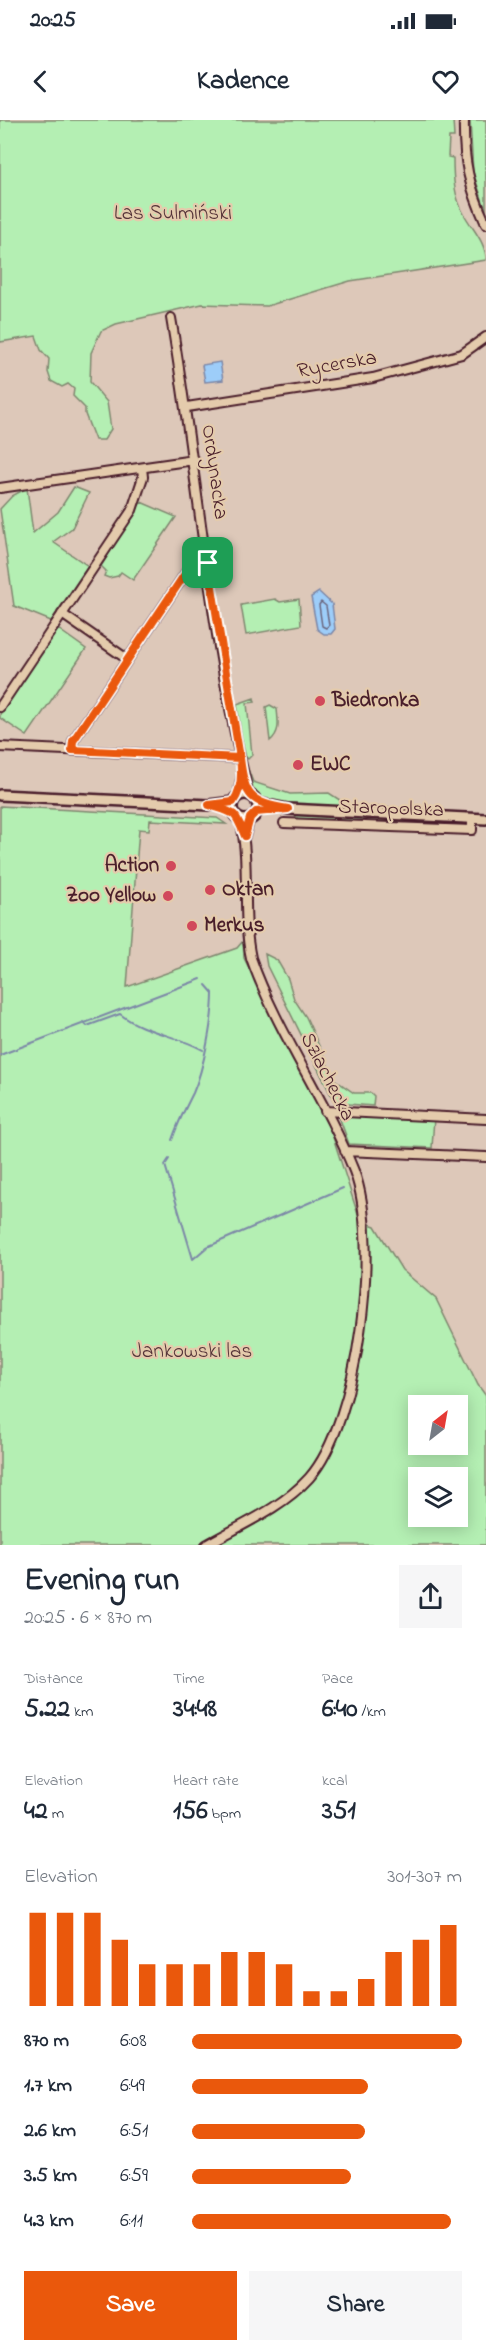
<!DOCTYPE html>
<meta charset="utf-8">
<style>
body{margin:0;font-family:"Indie Flower",sans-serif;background:#f6f6f7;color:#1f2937;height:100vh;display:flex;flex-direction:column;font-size:22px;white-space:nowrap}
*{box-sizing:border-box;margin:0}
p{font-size:20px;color:#747a83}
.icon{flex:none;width:33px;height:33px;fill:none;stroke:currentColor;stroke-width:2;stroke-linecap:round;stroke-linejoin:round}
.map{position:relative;height:1425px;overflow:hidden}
.details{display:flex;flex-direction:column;background:#fff;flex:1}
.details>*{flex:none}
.needle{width:39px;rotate:31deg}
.buttons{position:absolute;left:408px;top:1275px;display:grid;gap:12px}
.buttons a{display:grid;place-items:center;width:60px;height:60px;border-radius:0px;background:#fff;box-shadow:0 3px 15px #0003;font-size:30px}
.pin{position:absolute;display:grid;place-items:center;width:51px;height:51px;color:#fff;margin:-26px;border-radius:12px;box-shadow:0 3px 9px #0006}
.round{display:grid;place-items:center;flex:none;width:63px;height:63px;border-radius:0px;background:#f6f6f7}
.head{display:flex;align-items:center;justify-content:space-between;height:102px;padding:0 24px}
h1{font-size:33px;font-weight:700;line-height:45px}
.figures{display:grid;grid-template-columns:repeat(3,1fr);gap:9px;height:102px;padding:6px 24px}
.figures div{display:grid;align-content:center}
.figures b{font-size:26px;font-weight:700}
.figures small{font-size:16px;font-weight:400}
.figures p{font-size:16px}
.chart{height:168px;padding:12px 24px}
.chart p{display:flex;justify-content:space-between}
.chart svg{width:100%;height:108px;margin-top:6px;stroke:#ea580c;stroke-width:6}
.cta{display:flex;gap:12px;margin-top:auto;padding:12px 24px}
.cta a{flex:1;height:69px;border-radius:0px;background:#ea580c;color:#fff;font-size:24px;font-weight:700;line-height:69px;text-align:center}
.cta a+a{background:#f6f6f7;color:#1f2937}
ul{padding:0 24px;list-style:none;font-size:20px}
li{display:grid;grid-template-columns:96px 72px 1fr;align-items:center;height:45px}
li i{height:15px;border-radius:8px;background:#ea580c}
.status{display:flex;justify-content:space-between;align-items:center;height:42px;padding:0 30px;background:#fff;direction:ltr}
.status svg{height:16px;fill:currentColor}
header{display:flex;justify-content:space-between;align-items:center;height:78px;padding:0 24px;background:#fff;font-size:27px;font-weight:700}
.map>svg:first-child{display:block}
.green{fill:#b4efb3;stroke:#7f876f;stroke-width:1.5;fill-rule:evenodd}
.water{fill:#9dcdf9;stroke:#7c87a7;stroke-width:1.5}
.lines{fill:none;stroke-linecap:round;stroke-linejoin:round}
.shore{stroke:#6b657d;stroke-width:1.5}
.stream{stroke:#7c87a7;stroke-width:2}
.minor-casing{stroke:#4a1f2b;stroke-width:12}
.major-casing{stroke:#4a1f2b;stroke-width:14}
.minor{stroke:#e4cbac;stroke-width:8}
.major{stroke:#e4cbac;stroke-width:9}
.route-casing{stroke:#fff;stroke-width:12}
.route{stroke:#ea580c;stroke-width:8}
.poi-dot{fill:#d1495b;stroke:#e4cbac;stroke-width:2}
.labels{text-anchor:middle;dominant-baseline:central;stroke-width:4.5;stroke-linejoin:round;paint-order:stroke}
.park-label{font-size:21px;fill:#553439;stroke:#e4cbac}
.street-label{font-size:21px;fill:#4a1f2b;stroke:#e4cbac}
.poi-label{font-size:21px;font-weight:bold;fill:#4a1f2b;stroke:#e4cbac;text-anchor:start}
</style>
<div class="status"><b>20:25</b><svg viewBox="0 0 49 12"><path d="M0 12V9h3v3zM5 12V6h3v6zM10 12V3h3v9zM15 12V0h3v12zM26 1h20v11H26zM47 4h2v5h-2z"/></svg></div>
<header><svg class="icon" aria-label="back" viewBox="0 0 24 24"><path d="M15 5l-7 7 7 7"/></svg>Kadence<svg class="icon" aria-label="heart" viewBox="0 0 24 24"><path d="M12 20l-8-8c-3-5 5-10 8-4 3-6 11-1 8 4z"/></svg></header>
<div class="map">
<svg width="486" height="1425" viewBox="0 0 486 1425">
<rect width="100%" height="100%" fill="#ddc8b9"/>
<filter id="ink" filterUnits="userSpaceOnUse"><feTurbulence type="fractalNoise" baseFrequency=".0167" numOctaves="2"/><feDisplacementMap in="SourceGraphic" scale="12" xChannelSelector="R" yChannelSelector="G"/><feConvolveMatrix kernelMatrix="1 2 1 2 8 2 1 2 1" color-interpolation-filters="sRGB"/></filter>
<g filter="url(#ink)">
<path class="green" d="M0,0H453L454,17H449L448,37L453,38C453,58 454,76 464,94C472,109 486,122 486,140L350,161L267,186L202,184L116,204L101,211L91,233L90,262L107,282L111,309L104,320H95L85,294V288L73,276L74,269L68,264L62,267L51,261L48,252L49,239L41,230L36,216L0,222Z
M470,0H486V91L473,52Z
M74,367L89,373L72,408L53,422L88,446L51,501L14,486L0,389L12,376L27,368L33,413L58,392Z
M141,382L176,397L133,460L121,452L118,456L109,458L104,456L106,451L101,446Z
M275,479L280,482L299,479L301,505L246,515L241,485Z
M58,509L86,529L27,616L0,598V594Z
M254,578L255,582L247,583L252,635L248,639L244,635L237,584Z
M270,585L277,589C278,601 281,612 270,621L266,587Z
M248,649L253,662L290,674L329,673L352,688L263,681L251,669L246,653Z
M0,686L217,698L226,704L150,700L149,710L139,709L127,867L237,828L243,821L244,838L332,1014L360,1101L375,1106L402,1150L436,1179L478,1265L486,1276V1425H0ZM418,1286H458V1324H418ZM418,1358H458V1396H418Z
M292,693C316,693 329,700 355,696L465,702L468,704L465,708L298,699Z
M265,834L277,840L288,859L294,879L306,897L334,959L354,973H371L374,976L373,986L335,983L267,846Z
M337,991L434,998L432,1028L349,1024Z"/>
<path class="water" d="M220,242L223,260L205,262L202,245Z
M319,472L332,484L335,509L331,514H324L317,509L311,477Z"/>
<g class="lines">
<path class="shore" d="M321,482L326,486L329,505L326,508L322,506L319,485Z"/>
<path class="stream" d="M83,902L87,906L120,894C144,913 177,915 203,930
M0,935L201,859
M172,1020C178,1002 185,989 193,973C204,948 213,900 213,873L206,865
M169,1039L165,1045L193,1139L207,1127L343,1068"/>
<defs>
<path id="minor" d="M464,0C463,41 469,67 486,104
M171,198C198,356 210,520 249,675
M187,287L373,258L462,234L486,217
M0,368L194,340
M62,494L127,539
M0,587L132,390L143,357L142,348
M0,627L240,638
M72,630L73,621L187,451L194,446L208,443
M238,676L242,653
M284,703L472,710V698
M245,716L250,698
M325,991L486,999
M345,1031L486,1037
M206,1425C241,1405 282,1388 309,1358C359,1302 381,1121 354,1051C325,978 277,912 251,838C241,792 251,744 240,699"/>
<path id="major" d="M232 687a13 13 0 1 1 26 0a13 13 0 1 1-26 0Z
M0,675L209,685L233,682
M257,683L288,689L486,699"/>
</defs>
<use href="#minor" class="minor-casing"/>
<use href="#major" class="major-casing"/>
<use href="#minor" class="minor"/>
<use href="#major" class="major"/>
</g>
</g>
<g class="lines" filter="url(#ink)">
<defs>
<path id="route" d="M208,443L194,446L187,451L73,621L72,630L240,638C242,653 242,670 233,682L209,685C237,694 234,690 245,716L250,698L256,692L288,689C250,682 245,678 240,638L208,443"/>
</defs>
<use href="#route" class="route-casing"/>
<use href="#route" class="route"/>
</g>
<g class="poi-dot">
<circle cx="320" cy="581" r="6"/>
<circle cx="298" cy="645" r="6"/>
<circle cx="171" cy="746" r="6"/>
<circle cx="210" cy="770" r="6"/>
<circle cx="168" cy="776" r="6"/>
<circle cx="192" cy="806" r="6"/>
</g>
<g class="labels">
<g class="park-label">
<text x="173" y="94">Las Sulmiński</text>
<text x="192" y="1232">Jankowski las</text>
</g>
<g class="street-label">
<text transform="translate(337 245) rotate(-10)">Rycerska</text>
<text transform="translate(214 352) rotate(82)">Ordynacka</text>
<text transform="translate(391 689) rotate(2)">Staropolska</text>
<text transform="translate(327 957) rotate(63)">Szlachecka</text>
</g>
<g class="poi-label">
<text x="332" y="581">Biedronka</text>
<text x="310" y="645">EWC</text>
<text x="159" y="746" text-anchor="end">Action</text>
<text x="222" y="770">Oktan</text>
<text x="156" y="776" text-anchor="end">Zoo Yellow</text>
<text x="204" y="806">Merkus</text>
</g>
</g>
</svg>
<div class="buttons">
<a><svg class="needle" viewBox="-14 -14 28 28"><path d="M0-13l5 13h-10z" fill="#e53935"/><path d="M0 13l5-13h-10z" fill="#747a83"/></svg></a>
<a><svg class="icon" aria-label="layers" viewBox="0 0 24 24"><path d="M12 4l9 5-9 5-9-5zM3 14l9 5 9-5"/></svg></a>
</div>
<div class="pin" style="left:208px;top:443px;background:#1e9e55"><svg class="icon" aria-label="arrive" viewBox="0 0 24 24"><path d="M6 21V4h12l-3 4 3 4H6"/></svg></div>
</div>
<section class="details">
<div class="head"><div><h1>Evening run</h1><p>20:25 · 6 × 870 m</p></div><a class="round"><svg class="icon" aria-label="share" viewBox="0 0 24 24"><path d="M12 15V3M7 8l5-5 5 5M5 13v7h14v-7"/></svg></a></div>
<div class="figures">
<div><p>Distance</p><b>5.22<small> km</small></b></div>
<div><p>Time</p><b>34:48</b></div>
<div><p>Pace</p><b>6:40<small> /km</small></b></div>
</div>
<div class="figures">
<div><p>Elevation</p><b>42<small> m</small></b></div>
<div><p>Heart rate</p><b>156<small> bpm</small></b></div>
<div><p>kcal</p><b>351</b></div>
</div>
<div class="chart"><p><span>Elevation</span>301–307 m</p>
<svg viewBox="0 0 160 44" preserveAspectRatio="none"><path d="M5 44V6M15 44V6M25 44V6M35 44V17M45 44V27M55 44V27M65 44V27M75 44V22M85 44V22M95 44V27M105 44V38M115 44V38M125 44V33M135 44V22M145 44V17M155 44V11"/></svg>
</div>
<ul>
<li><b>870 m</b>6:08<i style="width:100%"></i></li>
<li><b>1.7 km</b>6:49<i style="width:65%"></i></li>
<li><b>2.6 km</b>6:51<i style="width:64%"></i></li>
<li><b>3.5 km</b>6:59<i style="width:59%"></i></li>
<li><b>4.3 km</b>6:11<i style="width:96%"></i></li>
</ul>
<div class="cta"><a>Save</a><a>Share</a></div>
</section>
